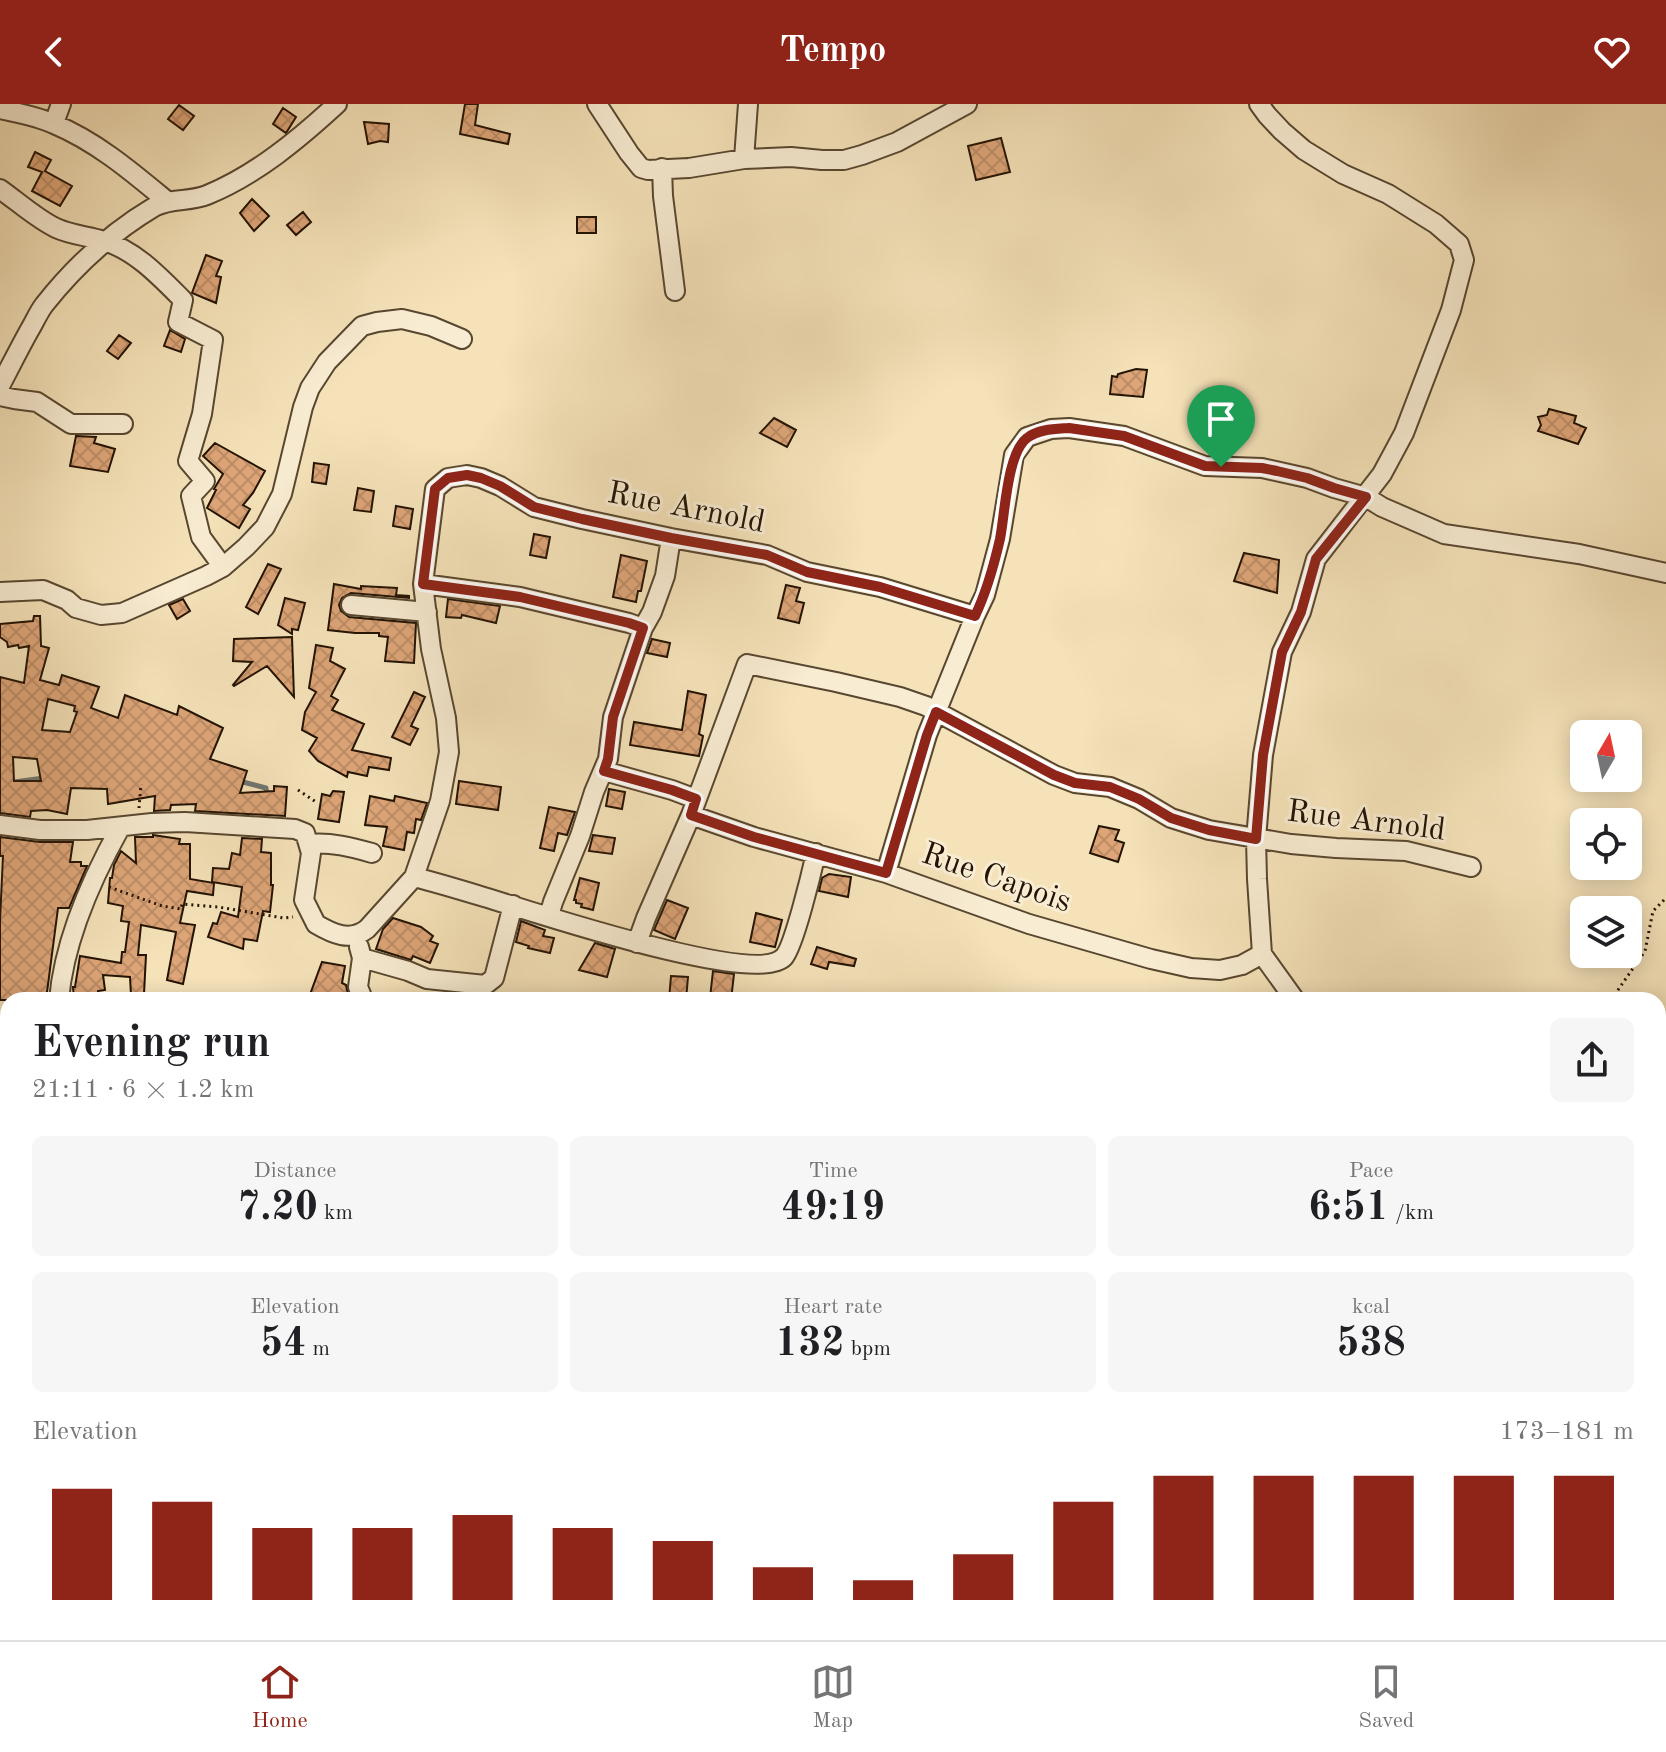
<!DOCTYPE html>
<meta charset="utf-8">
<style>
body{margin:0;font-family:"Old Standard TT",serif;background:#f6f6f6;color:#202124;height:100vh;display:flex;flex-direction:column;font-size:30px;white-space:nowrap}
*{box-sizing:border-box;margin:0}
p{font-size:26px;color:#757577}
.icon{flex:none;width:44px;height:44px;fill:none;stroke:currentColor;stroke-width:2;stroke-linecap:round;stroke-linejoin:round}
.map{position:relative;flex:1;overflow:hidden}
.panel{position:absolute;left:0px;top:888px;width:1666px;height:648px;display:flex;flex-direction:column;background:#fff;border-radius:24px 24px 0 0;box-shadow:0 4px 20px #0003}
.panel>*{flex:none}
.needle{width:52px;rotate:9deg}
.buttons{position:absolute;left:1570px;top:616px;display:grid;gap:16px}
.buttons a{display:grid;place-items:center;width:72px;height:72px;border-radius:12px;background:#fff;box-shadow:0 4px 20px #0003;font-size:40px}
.pin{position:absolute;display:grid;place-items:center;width:68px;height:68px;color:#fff;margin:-82px -34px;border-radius:50% 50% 50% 0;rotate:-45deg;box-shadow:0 0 8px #0007}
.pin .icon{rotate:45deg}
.round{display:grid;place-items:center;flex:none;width:84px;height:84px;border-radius:12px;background:#f6f6f6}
.summary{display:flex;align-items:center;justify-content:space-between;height:136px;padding:0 32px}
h1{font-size:44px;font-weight:600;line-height:60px}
.metrics{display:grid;grid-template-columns:repeat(3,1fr);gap:12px;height:136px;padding:8px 32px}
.metrics div{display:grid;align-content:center;border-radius:12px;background:#f6f6f6;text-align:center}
.metrics b{font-size:40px;font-weight:600}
.metrics small{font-size:22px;font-weight:400}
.metrics p{font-size:22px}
.chart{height:224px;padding:16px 32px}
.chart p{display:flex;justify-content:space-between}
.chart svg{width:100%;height:144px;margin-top:8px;stroke:#8f2418;stroke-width:6}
header{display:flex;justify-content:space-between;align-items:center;height:104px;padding:0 32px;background:#8f2418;color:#fff;font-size:36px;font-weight:600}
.menu{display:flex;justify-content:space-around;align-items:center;height:112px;border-top:2px solid #e0e0e0;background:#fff;font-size:22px;color:#757577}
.menu a{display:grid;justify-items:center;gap:4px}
.menu .selected{color:#8f2418}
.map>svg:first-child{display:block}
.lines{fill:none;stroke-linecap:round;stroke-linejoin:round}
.stream{stroke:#707771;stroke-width:5}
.river{stroke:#a3babb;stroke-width:28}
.building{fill:url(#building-cross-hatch);stroke:#231303;stroke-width:2;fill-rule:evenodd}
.minor-casing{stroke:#584730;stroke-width:22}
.path{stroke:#231303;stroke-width:3;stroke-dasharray:2 4;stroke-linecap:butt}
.minor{stroke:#f8ecd2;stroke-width:18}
.route-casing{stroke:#fff;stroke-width:16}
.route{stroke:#8f2418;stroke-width:10}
.labels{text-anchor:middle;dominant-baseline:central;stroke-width:6;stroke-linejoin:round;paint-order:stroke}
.street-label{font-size:32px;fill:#231303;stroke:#f8ecd2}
</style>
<header><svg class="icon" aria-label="back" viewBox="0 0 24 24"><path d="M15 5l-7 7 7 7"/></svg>Tempo<svg class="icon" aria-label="heart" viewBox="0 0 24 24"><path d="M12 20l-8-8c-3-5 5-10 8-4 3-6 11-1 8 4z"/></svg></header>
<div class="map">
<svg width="1666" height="1536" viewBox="0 0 1666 1536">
<defs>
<pattern id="building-cross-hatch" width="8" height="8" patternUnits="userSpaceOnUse" patternTransform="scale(2)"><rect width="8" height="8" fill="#dda578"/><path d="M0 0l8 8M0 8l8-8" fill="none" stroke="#bd8d66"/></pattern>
</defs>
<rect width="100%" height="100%" fill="#f5e2b9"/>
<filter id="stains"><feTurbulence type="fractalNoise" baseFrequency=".0025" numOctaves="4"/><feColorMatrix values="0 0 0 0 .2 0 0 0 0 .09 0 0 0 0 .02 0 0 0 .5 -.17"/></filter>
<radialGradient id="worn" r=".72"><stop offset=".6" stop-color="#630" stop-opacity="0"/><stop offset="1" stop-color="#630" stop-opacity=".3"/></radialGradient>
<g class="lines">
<path class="stream" d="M239,677L266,684L267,693
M14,678L44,674
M0,1051L8,1055"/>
<path class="river" d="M0,1516H8"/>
</g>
<path class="building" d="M465,0H478L475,21L510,30L508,40L460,30Z
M179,1L194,12L183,26L168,15Z
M283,4L296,13L286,29L273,20Z
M364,18L389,20L388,38L380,37L368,40Z
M1001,34L1010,68L976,76L968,42Z
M35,48L51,56L45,67L72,82L60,102L32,87L42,68L28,63Z
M252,95L269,112L254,127L240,109Z
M303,108L311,118L296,131L287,121Z
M577,113H596V129H577Z
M206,151L222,157L216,172L221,173L216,199L192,189Z
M170,226L185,235L181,248L164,242Z
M119,231L131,239L118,255L107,247Z
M1136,265L1147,266L1143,293L1110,290L1112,272L1117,273L1118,270Z
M1549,305L1576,312L1574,319L1586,324L1578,340L1538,327L1541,321L1538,313L1547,311Z
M774,314L796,326L787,343L760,329Z
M76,332L96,333L94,339L115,345L108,368L70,362Z
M215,339L265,367L253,389L243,401L250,405L239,424L207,404L216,386L214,385L223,370L203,352Z
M314,359L329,361L326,380L312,378Z
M358,384L374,387L371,408L354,406Z
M396,402L413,405L410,425L393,422Z
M534,430L550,433L546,454L530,451Z
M1244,449L1279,456L1277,489L1234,477Z
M621,451L647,457L641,487H638L636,498L613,493Z
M268,460L281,465L258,510L246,503Z
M334,480L361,485V482L397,484L396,491L409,492V494L351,489L342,494L339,501L341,507L349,513L416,519L414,559L385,557L388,533L379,532V529H355L328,526Z
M786,481L800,484L796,497L804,499L799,519L778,514Z
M285,494L305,499L298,526L292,525V530L278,521Z
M183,495L190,507L177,515L169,501Z
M448,495L500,502L496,519L462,511L461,514L446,513Z
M34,512H40L41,542L49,544L40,576L59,581L62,571L99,583L91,604L118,614L125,591L177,611L179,602L223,624L210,655L247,667L240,689L274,687V682L287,683L285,712L195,707L196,700L171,701L170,706L154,707L155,692L108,700L107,685L71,684L67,710L47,706L31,707L30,713L0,709V573L24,579L29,542L19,544L18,541L8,543L7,538L0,533V520L33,517ZM48,595L75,602L74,607L77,608L70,628L42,626ZM13,653L37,655L41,677H14Z
M292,533L294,593L267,562L234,582L233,581L252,558L233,557L234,535Z
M652,535L670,539L667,553L647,549Z
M316,541L333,544L330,557L345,565L331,592L338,596L332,606L364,620L352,646L391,654L389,666L369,663L367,672L348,668L347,673L318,657L309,647L317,634L302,626L305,608L316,588L309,584Z
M688,587L706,591L699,630L703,632L699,652L630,641L634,618L682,626Z
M414,588L425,593L411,622L418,625L410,641L392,633Z
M459,677L501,683L498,706L456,700Z
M609,685L625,688L622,705L606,702Z
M333,687L344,688L339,718L318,715L322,690L330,692Z
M370,692L394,697L395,692L427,699L421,716L416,715L414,729L407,728L404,746L383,742L387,723L365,721Z
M549,703L575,708L567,731L558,729L554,747L540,744Z
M1099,722L1119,726L1115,736L1124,739L1118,758L1090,749Z
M153,731L180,735L179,740H190V775L214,779L213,791L187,787L180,819L195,821L183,880L167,876L176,828L141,821L138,851H146L144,890L131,891L130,873L103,871L105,886L98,887V895L74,896L73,883H75L80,852L121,859L122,848H125L129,818L121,817L123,802L108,799L110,774H112L114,761L121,747L136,759L135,733H153Z
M593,731L615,734L612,750L589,747Z
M0,733L40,738H73L70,758H81V762H87L69,804H58L46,896H0V816L3,752H0Z
M242,734L262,735L261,748L271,749V781H273L270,808L263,807L257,837L244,835L243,845L208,833L213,819L217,820L221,808L238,813L242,783L212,778L213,764L229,765L232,749L240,751Z
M829,770L851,773L848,793L819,787L822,774Z
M580,774L599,779L593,806L581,803L582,800L576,799V796H574Z
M667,796L688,804L675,835L654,826Z
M756,809L782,816L775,843L750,838Z
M393,814L421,823L433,832L430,837L438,840L430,859L413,852L411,856L376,845L383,825Z
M521,817L545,826L543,832L554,834L550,849L528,844L529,842L516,838Z
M595,839L615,845L607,873L579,866Z
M817,843L856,855L854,862L829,858L827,865L811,860Z
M322,858L345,862L342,879L346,881L348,890L346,896H308Z
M713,867L734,870L731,896L710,894Z
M671,872L688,873L686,896H669Z"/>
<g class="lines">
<defs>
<path id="minor" d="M597,0L629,49L641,64L648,66L689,64L744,55L791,53L822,56H844L862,51L897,38L967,0
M1259,0L1267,11L1282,27L1304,46L1343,70L1388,90L1436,120L1459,140L1464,156L1451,206L1404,329L1382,370L1316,455L1301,508L1282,548L1263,651L1256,735L1257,775L1262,850L1295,896
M0,5C18,9 37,12 54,20C97,38 132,68 167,97
M54,19L61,0
M744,55L748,0
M662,64L663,92L675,187
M0,85C17,97 37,115 56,124C71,131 88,132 104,137C135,146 160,173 183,196L178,218L213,236L202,310L188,357L205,377L191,392L201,433L223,463
M0,282C10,263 19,245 29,227C34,219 38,209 44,201C74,163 112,128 154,103C170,94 190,98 207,91C256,71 299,35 337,0
M0,292L14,295L37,298L71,320H123
M423,480L520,493L629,519L643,524
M0,488L43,486L67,496L76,504L101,511L122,509L206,472L223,463L246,443L265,423L282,390L303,303L310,284L327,258L362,222L377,218L402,215L431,222L462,235
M351,501L427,508
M604,667L672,686L696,695
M691,711L754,733L886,769L1029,820L1151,855L1191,864L1220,866L1242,861L1262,850
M0,721L40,726H87L152,719L185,718L295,725L305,729L311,749L304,796L316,820C333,830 350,838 367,825L414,773L440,697L449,648L446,614L431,545L423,480L435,385L448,374L467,371L481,374L500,382L534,403L582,415L671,434L767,451L807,468L880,483L975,512
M309,740C331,738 351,743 372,749
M886,769L927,631L975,512L985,491L1000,435L1014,351L1027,333L1051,325L1069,324L1124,332L1205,362L1262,364L1307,374L1334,384L1366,393L1382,403L1444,430L1579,450L1666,469
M414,773C438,779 461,786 484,793C528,806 755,883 784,853C794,842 812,767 816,749
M549,812L553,798L580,732L594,688L608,655L613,613L643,524L652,508L665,472L671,434
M637,839L646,814L691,711L747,560L836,578L900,593L926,602L1054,671L1075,679L1110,683L1139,695L1171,714L1209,726L1291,740L1336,744L1406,747L1471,763
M359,843L362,854L358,883L361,890L360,896
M362,854L408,867L427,875L485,881L494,874L513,801
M59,896C64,836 91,776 120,724
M0,1004L8,1010
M0,1103L8,1102
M0,1272L4,1283L0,1291
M351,1528L357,1536
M461,1536V1528
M1173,1536L1178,1528"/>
</defs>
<use href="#minor" class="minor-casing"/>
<path class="path" d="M298,686L316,698
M139,704L141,680
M109,783L162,802L181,805L182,800L218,803L284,814L293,813
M1611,896L1645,847L1653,807L1666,794
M1658,979L1666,981
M1658,1513L1666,1511
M394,1536L395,1528"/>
<use href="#minor" class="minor"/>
</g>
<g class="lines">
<defs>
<path id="route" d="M1069,324L1124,332L1205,362L1262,364L1277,367L1307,374L1334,384L1366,393L1316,455L1301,508L1282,548L1263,651L1256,735L1209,726L1171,714L1139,695L1110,683L1075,679L1054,671L936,608L927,631L886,769L754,733L691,711L696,695L672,686L604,667L608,655L613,613L643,524L629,519L520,493L423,480L435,385L448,374L467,371L481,374L500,382L534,403L582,415L671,434L767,451L807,468L880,483L975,512C987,487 994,461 1000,435C1005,410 1007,349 1027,334C1038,325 1056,325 1069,324Z"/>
</defs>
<use href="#route" class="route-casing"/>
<use href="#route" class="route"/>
</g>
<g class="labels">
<g class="street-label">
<text transform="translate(686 405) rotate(11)">Rue Arnold</text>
<text transform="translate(1366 718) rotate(7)">Rue Arnold</text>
<text transform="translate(996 775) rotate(19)">Rue Capois</text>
</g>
</g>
<rect width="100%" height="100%" filter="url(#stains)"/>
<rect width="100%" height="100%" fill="url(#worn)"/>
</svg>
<div class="buttons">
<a><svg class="needle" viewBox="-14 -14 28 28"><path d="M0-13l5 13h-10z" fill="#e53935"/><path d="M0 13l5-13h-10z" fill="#757577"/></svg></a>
<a><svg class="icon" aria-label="locate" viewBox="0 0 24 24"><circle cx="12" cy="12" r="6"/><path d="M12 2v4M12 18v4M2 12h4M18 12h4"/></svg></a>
<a><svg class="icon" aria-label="layers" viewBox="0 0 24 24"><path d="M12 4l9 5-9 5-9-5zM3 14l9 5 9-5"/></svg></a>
</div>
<div class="pin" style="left:1221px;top:363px;background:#1e9e55"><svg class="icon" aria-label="arrive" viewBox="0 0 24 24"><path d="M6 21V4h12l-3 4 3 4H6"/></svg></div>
<section class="panel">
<div class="summary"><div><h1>Evening run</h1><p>21:11 · 6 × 1.2 km</p></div><a class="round"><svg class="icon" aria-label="share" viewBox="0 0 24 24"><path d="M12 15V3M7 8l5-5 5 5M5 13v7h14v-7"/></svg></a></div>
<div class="metrics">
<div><p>Distance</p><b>7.20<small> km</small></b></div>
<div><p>Time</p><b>49:19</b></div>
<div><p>Pace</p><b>6:51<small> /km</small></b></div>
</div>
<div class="metrics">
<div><p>Elevation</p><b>54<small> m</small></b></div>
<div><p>Heart rate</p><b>132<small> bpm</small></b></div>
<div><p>kcal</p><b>538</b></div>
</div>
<div class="chart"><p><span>Elevation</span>173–181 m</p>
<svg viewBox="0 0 160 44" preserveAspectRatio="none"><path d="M5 44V10M15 44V14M25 44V22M35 44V22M45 44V18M55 44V22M65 44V26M75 44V34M85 44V38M95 44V30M105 44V14M115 44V6M125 44V6M135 44V6M145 44V6M155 44V6"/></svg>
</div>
</section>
</div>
<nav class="menu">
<a class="selected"><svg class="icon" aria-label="home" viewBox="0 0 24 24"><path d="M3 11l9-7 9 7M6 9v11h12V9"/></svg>Home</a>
<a><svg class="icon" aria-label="map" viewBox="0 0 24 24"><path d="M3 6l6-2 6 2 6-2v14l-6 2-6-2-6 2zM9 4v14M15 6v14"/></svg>Map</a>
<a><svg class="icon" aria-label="saved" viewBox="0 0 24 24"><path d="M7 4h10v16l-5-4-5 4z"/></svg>Saved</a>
</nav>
